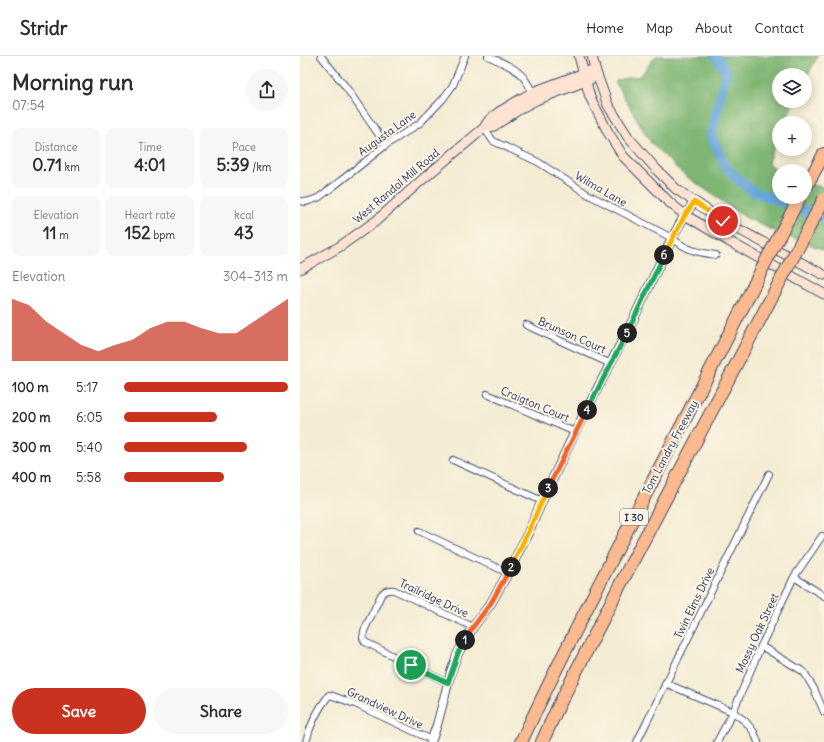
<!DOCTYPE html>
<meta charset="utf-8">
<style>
body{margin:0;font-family:Delius,sans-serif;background:#f7f7f7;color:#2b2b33;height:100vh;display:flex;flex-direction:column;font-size:15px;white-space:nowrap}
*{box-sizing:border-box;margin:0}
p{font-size:13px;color:#7c7c81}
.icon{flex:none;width:22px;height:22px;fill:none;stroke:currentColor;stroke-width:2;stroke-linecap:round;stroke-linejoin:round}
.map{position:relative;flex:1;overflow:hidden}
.panel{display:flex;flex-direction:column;background:#fff;width:300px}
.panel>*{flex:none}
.fabs{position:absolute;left:472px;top:12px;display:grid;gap:8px}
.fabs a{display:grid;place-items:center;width:40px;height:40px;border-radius:50%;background:#fff;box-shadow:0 2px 10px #0003;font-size:20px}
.pin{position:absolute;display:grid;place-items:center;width:34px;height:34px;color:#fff;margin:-17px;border:2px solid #fff;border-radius:50%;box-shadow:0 1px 4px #0007}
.km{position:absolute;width:20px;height:20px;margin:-10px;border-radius:50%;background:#222;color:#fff;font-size:11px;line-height:20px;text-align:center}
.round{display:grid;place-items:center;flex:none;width:42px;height:42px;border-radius:21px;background:#f7f7f7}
.head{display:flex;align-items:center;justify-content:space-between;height:68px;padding:0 12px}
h1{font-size:22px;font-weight:700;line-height:30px}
.stats{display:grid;grid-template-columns:repeat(3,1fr);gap:6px;height:68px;padding:4px 12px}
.stats div{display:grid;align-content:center;border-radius:8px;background:#f7f7f7;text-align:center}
.stats b{font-size:17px;font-weight:700}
.stats small{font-size:11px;font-weight:400}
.stats p{font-size:11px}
.chart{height:112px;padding:8px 12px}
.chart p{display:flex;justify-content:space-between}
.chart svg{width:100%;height:72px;margin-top:4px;fill:#c8321e;opacity:.7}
.action{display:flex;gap:8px;margin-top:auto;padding:8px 12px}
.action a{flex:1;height:46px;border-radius:24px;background:#c8321e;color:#fff;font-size:16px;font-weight:700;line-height:46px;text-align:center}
.action a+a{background:#f7f7f7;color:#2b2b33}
ul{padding:0 12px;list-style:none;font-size:13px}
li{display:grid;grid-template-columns:64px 48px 1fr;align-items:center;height:30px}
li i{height:10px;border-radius:5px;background:#c8321e}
header{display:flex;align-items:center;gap:24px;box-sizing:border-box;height:56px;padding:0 20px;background:#fff;border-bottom:1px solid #e1e1e2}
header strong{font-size:19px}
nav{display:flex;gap:22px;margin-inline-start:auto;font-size:14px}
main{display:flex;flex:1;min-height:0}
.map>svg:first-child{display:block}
.forest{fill:#7eb673;stroke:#4c7268}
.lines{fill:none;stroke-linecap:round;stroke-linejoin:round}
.river{stroke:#67a7da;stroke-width:10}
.minor-casing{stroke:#3c4b70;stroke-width:8}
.tertiary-casing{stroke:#3c4b70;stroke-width:10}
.secondary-casing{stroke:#3c4b70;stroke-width:11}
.motorway-casing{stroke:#3c4b70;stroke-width:14}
.minor{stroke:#fff;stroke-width:6}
.tertiary{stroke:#fff;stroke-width:8}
.secondary{stroke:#fee3d2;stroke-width:9}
.motorway{stroke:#fcba8e;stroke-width:12}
.motorway-bridge-casing{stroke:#3c4b70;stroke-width:14;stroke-linecap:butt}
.motorway-bridge{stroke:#fcba8e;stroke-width:12}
.split-1-casing{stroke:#fff;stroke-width:8}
.split-2-casing{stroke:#fff;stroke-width:8}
.split-3-casing{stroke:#fff;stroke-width:8}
.split-4-casing{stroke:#fff;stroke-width:8}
.split-5-casing{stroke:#fff;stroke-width:8}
.split-6-casing{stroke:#fff;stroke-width:8}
.split-7-casing{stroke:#fff;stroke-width:8}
.split-1{stroke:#22a559;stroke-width:5}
.split-2{stroke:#f0652b;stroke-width:5}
.split-3{stroke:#f5b400;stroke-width:5}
.split-4{stroke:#f0652b;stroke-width:5}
.split-5{stroke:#22a559;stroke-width:5}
.split-6{stroke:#22a559;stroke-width:5}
.split-7{stroke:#f5b400;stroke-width:5}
.labels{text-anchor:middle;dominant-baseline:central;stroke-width:4;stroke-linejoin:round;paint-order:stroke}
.shield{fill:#fcf5e5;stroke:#5e6a86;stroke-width:1}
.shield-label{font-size:10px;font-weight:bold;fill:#1b2f5e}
.street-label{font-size:11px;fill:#1b2f5e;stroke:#fcf5e5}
</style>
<header>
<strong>Stridr</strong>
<nav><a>Home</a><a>Map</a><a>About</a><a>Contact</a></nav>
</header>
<main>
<section class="panel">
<div class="head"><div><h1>Morning run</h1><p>07:54</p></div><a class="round"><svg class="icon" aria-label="share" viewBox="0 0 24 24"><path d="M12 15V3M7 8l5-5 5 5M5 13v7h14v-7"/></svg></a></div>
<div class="stats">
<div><p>Distance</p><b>0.71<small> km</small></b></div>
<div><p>Time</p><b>4:01</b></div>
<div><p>Pace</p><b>5:39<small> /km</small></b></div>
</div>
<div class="stats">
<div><p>Elevation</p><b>11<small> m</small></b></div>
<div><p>Heart rate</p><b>152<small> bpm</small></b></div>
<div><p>kcal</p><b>43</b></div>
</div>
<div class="chart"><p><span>Elevation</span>304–313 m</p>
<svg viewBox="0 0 160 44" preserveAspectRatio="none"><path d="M0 44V6L10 10L20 20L30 27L40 34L50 38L60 34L70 31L80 24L90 20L100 20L110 24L120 27L130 27L140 20L150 13L160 6V44z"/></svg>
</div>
<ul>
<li><b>100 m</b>5:17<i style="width:100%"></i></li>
<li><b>200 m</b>6:05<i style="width:57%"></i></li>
<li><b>300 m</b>5:40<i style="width:75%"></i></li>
<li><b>400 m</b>5:58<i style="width:61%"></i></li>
</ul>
<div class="action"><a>Save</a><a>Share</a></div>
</section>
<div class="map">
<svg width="524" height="686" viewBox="0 0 524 686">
<rect width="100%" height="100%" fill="#fcf5e5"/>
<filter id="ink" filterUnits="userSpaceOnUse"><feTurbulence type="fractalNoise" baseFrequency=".025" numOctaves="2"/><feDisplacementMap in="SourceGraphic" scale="8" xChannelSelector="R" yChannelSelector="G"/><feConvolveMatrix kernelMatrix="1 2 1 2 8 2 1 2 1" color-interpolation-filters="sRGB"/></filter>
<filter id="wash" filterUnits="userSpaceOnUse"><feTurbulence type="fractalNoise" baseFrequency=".012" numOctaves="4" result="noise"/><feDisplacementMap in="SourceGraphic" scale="16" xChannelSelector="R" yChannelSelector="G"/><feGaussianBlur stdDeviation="0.9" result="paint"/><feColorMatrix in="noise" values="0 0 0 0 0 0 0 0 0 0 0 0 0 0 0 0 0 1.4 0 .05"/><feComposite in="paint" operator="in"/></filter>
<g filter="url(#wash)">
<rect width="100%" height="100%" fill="#f4ecd3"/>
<path class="forest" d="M356,0H518L505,24V19H479V45H494L485,67H479V80L468,106L479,116V141H505V128L524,131V194L470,173L446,162L383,118L351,87L315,26L321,23L340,20Z"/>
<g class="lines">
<path class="river" d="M416,0L426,16L411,79L426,112L452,135L524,162"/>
</g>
</g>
<g filter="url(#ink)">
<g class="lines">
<defs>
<path id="minor" d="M21,0L45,30L86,89
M188,0C201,6 215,11 224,22C227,26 230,32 233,36
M184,72L193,85L238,106L289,139L372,182C388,195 397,196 416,199
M0,145L6,146L18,142L34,130L86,89L120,67L143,43L153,29L165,0
M226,269L311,308
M187,338L275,376
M153,404L242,445
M119,475L208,517
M494,521L510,531L524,540
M461,590L504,616L514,633L524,656
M148,627L65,586L63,582L64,575L81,539C85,534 89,533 94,534L173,571
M365,627L433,656L445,665L454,676L458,686
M6,686C10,669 18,653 29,639L33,640L55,648L132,684
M337,686L469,418
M417,686L433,656L461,590L494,521L522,480"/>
<path id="tertiary" d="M131,686L137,669L151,616L158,597L173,571L191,547L208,517L228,477L242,445L275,376L333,264L372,182L385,159L394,146"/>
<path id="secondary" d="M279,0L290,41L308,76L323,100L370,147L385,159L430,186L524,238
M292,0L295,13L308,49L328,81L356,113L376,133L423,165L524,219
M184,72L194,70L223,51L236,44L291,23
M0,213L39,191L76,165L123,123L184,72L189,64L199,56L219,44L233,36L295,13"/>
<path id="motorway" d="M505,132L524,98
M221,686C293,534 374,387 450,237
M242,686L258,651L320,529L468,248"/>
</defs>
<use href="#minor" class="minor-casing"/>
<use href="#tertiary" class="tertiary-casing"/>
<use href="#secondary" class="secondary-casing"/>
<use href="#motorway" class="motorway-casing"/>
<use href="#minor" class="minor"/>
<use href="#tertiary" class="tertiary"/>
<use href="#secondary" class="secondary"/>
<use href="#motorway" class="motorway"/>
<defs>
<path id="motorway-bridge" d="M450,237L469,199L500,141
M468,248L524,143"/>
</defs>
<use href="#motorway-bridge" class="motorway-bridge-casing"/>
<use href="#motorway-bridge" class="motorway-bridge"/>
</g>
</g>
<g class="lines" filter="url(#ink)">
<defs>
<path id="split-1" d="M111,609L148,627L158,597L165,584"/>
<path id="split-2" d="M165,584L173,571L191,547L211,511"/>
<path id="split-3" d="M211,511L228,476L248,432"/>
<path id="split-4" d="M248,432L287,354"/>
<path id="split-5" d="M287,354L327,277"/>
<path id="split-6" d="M327,277L364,199"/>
<path id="split-7" d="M364,199L385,159L394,146L423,165"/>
</defs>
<use href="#split-1" class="split-1-casing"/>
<use href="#split-2" class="split-2-casing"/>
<use href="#split-3" class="split-3-casing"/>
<use href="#split-4" class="split-4-casing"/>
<use href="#split-5" class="split-5-casing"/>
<use href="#split-6" class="split-6-casing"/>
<use href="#split-7" class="split-7-casing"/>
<use href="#split-1" class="split-1"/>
<use href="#split-2" class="split-2"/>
<use href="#split-3" class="split-3"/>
<use href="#split-4" class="split-4"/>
<use href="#split-5" class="split-5"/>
<use href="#split-6" class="split-6"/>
<use href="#split-7" class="split-7"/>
</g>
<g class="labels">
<rect class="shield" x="320" y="453" width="28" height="16" rx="3"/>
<g class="shield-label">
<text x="334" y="461">I 30</text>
</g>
<g class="street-label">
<text transform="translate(87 77) rotate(-36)">Augusta Lane</text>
<text transform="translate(96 130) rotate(-40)">West Randol Mill Road</text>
<text transform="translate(301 133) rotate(30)">Wilma Lane</text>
<text transform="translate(272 279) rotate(24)">Brunson Court</text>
<text transform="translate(235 348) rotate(23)">Craigton Court</text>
<text transform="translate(370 391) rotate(-62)">Tom Landry Freeway</text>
<text transform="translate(134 542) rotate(25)">Trailridge Drive</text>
<text transform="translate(394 547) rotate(-64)">Twin Elms Drive</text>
<text transform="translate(457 577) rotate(-65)">Mossy Oak Street</text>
<text transform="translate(85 652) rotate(25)">Grandview Drive</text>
</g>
</g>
</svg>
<div class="fabs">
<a><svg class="icon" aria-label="layers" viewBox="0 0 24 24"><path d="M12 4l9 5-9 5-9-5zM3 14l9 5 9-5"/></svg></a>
<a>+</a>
<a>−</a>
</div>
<div class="pin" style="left:111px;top:609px;background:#1e9e55"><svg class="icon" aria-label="arrive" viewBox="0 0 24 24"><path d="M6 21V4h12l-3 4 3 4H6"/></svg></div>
<div class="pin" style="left:423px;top:165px;background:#d93025"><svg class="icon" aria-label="check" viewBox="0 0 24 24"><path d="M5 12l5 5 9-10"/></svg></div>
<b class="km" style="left:165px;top:584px">1</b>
<b class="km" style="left:211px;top:511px">2</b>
<b class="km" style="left:248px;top:432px">3</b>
<b class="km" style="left:287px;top:354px">4</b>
<b class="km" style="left:327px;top:277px">5</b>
<b class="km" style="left:364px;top:199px">6</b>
</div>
</main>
